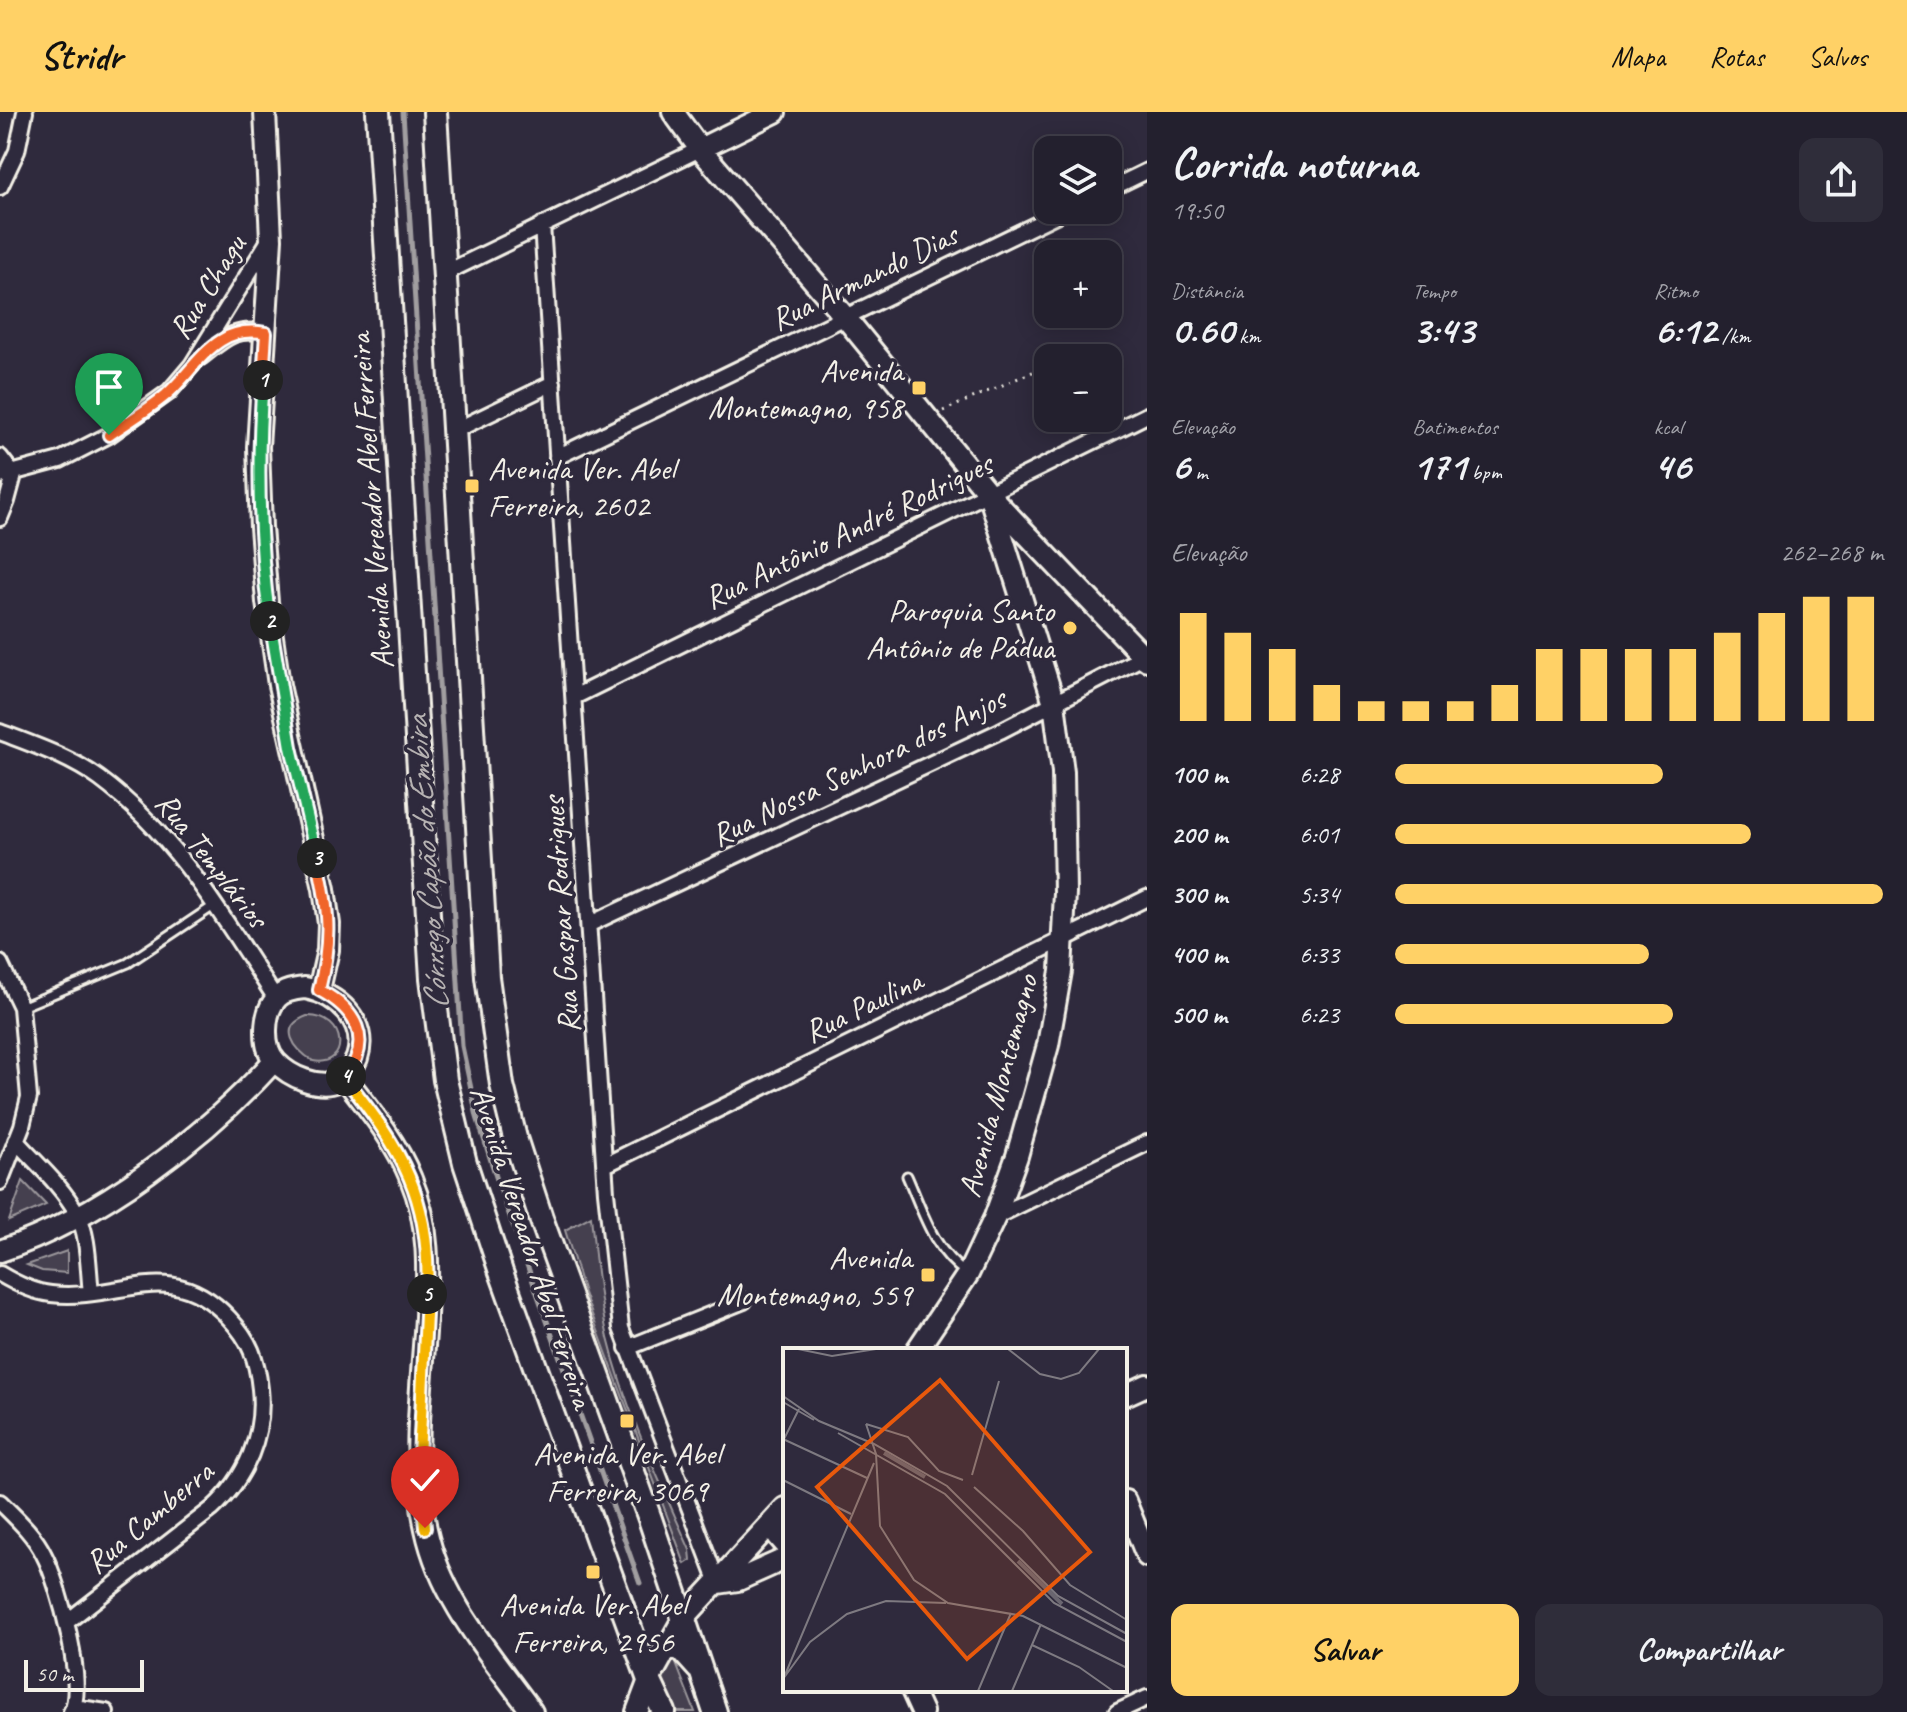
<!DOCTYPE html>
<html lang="pt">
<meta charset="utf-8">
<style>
body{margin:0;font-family:Caveat,sans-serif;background:#2f2d3a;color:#f1f3f6;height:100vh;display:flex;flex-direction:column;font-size:30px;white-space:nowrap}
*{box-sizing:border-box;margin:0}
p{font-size:26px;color:#a3a3aa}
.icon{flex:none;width:44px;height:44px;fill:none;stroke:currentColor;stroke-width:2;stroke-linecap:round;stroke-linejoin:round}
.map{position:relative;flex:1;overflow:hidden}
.panel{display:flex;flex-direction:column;background:#23202e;width:760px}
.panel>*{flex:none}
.tools{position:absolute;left:1034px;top:24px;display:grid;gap:16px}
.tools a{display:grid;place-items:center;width:88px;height:88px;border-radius:16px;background:#23202e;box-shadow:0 4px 20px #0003,0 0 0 2px #403e4a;font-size:40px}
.scale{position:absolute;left:24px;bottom:20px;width:120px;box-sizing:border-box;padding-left:8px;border:4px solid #f4f1e8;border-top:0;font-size:22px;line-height:28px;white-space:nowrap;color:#f4f1e8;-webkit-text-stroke:6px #2f2a3d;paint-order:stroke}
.pin{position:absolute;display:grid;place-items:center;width:68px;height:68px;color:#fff;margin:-82px -34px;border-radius:50% 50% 50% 0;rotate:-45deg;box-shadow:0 0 8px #0007}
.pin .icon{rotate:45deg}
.km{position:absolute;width:40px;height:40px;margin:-20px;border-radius:50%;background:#222;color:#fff;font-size:22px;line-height:40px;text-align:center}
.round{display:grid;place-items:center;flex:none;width:84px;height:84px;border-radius:16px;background:#2f2d3a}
.head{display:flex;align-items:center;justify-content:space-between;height:136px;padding:0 24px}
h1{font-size:44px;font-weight:700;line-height:60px}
.figures{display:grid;grid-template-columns:repeat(3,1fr);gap:12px;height:136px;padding:8px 24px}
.figures div{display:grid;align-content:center}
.figures b{font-size:40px;font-weight:700}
.figures small{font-size:22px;font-weight:400}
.figures p{font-size:22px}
.chart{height:224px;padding:16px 24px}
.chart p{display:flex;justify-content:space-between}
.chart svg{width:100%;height:144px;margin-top:8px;stroke:#ffd166;stroke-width:6}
.action{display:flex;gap:16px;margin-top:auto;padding:16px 24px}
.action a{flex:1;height:92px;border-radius:16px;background:#ffd166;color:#111;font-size:32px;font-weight:700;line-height:92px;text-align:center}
.action a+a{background:#2f2d3a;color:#f1f3f6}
ul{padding:0 24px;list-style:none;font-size:26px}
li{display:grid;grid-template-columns:128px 96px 1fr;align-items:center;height:60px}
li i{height:20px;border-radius:10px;background:#ffd166}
header{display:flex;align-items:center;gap:48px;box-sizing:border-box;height:112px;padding:0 40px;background:#ffd166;color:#111}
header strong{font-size:38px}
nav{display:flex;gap:44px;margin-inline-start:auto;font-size:28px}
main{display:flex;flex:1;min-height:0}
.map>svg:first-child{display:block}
.green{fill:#454050;stroke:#9c989c;stroke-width:2}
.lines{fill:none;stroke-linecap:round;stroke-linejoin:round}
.stream{stroke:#a19ea0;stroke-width:5}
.lane-casing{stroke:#f4f1e8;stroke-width:13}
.street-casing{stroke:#f4f1e8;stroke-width:20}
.secondary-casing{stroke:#f4f1e8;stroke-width:26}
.primary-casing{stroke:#f4f1e8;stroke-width:28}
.path{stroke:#f4f1e8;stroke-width:3;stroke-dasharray:2 6;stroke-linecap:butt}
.lane{stroke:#2f2a3d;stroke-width:7}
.street{stroke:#2f2a3d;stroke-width:14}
.secondary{stroke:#2f2a3d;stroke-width:20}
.primary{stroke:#2f2a3d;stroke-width:22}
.split-1-casing{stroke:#fff;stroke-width:16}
.split-2-casing{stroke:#fff;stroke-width:16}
.split-3-casing{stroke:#fff;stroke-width:16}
.split-4-casing{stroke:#fff;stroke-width:16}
.split-5-casing{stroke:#fff;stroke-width:16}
.split-6-casing{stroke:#fff;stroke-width:16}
.split-1{stroke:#f0652b;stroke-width:10}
.split-2{stroke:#22a559;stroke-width:10}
.split-3{stroke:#22a559;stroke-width:10}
.split-4{stroke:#f0652b;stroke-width:10}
.split-5{stroke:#f5b400;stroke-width:10}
.split-6{stroke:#f5b400;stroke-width:10}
.poi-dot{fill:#ffd166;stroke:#2f2a3d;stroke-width:3}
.labels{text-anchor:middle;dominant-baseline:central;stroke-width:7;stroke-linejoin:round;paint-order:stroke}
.street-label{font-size:32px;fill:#f4f1e8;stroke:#2f2a3d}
.poi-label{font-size:32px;fill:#f4f1e8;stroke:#2f2a3d;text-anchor:end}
.water-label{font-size:34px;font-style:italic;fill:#b6b2b2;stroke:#2f2a3d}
.inset-river{fill:none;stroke:#6a6670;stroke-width:4}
.inset-road{fill:none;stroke:#7e7a81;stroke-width:2}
.view{fill:#e8590c;fill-opacity:0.15;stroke:#e8590c;stroke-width:4}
.inset-edge{fill:none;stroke:#f4f1e8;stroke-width:4}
</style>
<header>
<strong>Stridr</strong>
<nav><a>Mapa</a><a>Rotas</a><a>Salvos</a></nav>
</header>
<main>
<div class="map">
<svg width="1147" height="1600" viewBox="0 0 1147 1600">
<rect width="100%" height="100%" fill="#2f2a3d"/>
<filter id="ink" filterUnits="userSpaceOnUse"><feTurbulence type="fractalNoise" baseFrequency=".0125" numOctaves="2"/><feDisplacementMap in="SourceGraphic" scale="16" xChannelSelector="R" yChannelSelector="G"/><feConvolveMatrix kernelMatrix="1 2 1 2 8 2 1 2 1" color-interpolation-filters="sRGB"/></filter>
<g filter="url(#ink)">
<path class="green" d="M307,904C348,903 350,956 313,949C294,937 277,915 307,904Z
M23,1069L46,1093L9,1109Z
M591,1104C595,1145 599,1186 608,1226C626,1300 660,1370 690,1438L691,1448L685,1452L584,1181L565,1118Z
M67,1139V1161L42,1159L27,1153Z
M675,1549L695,1600H672C664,1584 652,1565 667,1550Z"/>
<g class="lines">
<path class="stream" d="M403,0L462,934L477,1005L498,1071L640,1471"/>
<defs>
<path id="lane" d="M21,895L128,851L215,793
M907,1064C923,1100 933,1138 966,1161"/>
<path id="street" d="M0,75L17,39L25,0
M1108,78L1147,59
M542,113L606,1080L621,1216L718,1471
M445,161L700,37
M201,245C225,226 235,215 266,221
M454,319L553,271
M0,345L14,363L7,389L0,406
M557,345L1066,98
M0,364L60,348L109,323L169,280L192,253L268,130
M574,585L1147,303
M0,620C34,633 70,645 100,667C177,724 225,808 276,887
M590,812L1000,619L1147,543
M0,851L21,895L29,985L22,1014L0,1070
M16,1029C37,1052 62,1074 77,1101C89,1123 88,1157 91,1181
M605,1053L1147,786
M995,1105L1147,1031
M0,1162C15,1171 33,1180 51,1182C121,1190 170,1143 229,1206C250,1228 257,1247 260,1277C265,1323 246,1366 212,1397L68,1509
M627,1236L744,1189
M0,1390C16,1406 34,1422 44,1443C58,1469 87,1575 71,1600
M74,1595L106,1600
M1117,1600L1147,1586"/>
<path id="secondary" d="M265,0L271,127L258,335L261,415L267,490L279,573L324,777L329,812L328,838L319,878
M673,0L700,37L845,205L989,382L1054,591L1063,660L1065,781L1061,859L1048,933L1017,1044L995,1105L968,1162L917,1238
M700,37L775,0
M994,388L1147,548
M305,876C337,882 369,910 357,946C353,955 348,965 338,969C318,977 290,965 276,950C262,936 263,900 277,886C284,878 296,877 305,876Z
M345,966C370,998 396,1029 411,1067C430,1112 428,1158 426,1205C422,1274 411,1349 426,1417C441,1488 491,1543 532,1600
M0,1139C98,1107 206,1024 274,949
M1125,1283L1147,1273
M1125,1389L1147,1444
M776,1407L778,1424L785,1432
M718,1471L738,1468L785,1447
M912,1578L922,1600
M637,1600L649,1568L683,1507L785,1396"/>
<path id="primary" d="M378,0L432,866L445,968L465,1051L501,1160L608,1456L649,1568L664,1600
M435,0L487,865L502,973L515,1026L541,1106L650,1407L715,1600
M667,1536H680L698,1556"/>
</defs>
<use href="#lane" class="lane-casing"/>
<use href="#street" class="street-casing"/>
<use href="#secondary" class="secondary-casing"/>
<use href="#primary" class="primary-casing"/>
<path class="path" d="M943,299L1046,254"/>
<use href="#lane" class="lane"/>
<use href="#street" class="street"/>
<use href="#secondary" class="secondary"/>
<use href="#primary" class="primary"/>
</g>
</g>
<g class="lines" filter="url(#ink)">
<defs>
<path id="split-1" d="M109,323C128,310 148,298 166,283C198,255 215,211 266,221L263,268"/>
<path id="split-2" d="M263,268C257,348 258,429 270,509"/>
<path id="split-3" d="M270,509L291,635L317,746"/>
<path id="split-4" d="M317,746C329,797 332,826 319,878C355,897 374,927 346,964"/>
<path id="split-5" d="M346,964L345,966C402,1038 432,1087 427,1182"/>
<path id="split-6" d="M425,1416L419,1345L427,1182"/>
</defs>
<use href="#split-1" class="split-1-casing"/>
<use href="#split-2" class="split-2-casing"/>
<use href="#split-3" class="split-3-casing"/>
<use href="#split-4" class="split-4-casing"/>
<use href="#split-5" class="split-5-casing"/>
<use href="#split-6" class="split-6-casing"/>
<use href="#split-1" class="split-1"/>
<use href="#split-2" class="split-2"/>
<use href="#split-3" class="split-3"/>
<use href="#split-4" class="split-4"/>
<use href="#split-5" class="split-5"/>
<use href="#split-6" class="split-6"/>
</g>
<g class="poi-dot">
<rect x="911" y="268" width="16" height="16" rx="4"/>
<rect x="464" y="366" width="16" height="16" rx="4"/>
<circle cx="1070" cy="516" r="8"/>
<rect x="920" y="1155" width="16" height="16" rx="4"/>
<rect x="619" y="1301" width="16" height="16" rx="4"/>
<rect x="585" y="1452" width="16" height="16" rx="4"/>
</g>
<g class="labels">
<g class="street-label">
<text transform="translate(864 165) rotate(-26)">Rua Armando Dias</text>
<text transform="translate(207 175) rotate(-58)">Rua Chagu</text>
<text transform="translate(371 389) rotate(-94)">Avenida Vereador Abel Ferreira</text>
<text transform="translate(848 419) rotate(-26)">Rua Antônio André Rodrigues</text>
<text transform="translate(858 655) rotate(-26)">Rua Nossa Senhora dos Anjos</text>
<text transform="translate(212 748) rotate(52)">Rua Templários</text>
<text transform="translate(561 803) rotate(-94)">Rua Gaspar Rodrigues</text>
<text transform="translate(863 894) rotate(-26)">Rua Paulina</text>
<text transform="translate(998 974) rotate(-75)">Avenida Montemagno</text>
<text transform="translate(532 1135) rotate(72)">Avenida Vereador Abel Ferreira</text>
<text transform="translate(149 1405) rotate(-40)">Rua Camberra</text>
</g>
<g class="poi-label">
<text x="903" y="258">Avenida<tspan x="903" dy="37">Montemagno, 958</tspan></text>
<text x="488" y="356" text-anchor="start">Avenida Ver. Abel<tspan x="488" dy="37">Ferreira, 2602</tspan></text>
<text x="1054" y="498">Paroquia Santo<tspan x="1054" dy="37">Antônio de Pádua</tspan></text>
<text x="912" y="1145">Avenida<tspan x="912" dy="37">Montemagno, 559</tspan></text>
<text x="627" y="1341" text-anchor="middle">Avenida Ver. Abel<tspan x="627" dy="37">Ferreira, 3069</tspan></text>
<text x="593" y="1492" text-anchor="middle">Avenida Ver. Abel<tspan x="593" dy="37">Ferreira, 2956</tspan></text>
</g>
<g class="water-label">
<text transform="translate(426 751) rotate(-94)">Córrego Capão do Embira</text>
</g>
</g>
<g transform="translate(783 1236)">
<rect width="344" height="344" fill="#2f2a3d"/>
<path class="inset-river" d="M101,105L142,129M235,213L279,256"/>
<path class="inset-road" d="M15,1L49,8L93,1M225,1L257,26L278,31L296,25L316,1M0,48L36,73L91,96L164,138L275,248L344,286M0,54L31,72M83,76L93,106L97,178L131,232L165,255L240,268L344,320M83,76L125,89L156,123L180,132M55,85L162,146L271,255L344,294M0,91L84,130M1,91L16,61M189,127L216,33M0,132L68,166M191,139L240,183L287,237L344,272M249,297L296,319L330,343M2,327L91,115M0,331L27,294L64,266L103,253L163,255M195,343L228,265M229,343L258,276"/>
<path class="view" d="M157,32L307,204L184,311L34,139Z"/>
<rect width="344" height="344" class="inset-edge"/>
</g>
</svg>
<div class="tools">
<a><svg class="icon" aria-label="layers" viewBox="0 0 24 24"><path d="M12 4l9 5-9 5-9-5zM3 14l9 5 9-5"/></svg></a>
<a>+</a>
<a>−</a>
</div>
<div class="scale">50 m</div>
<div class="pin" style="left:109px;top:323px;background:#1e9e55"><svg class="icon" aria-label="arrive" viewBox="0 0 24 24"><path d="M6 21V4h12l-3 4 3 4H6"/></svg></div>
<div class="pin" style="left:425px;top:1416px;background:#d93025"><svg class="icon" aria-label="check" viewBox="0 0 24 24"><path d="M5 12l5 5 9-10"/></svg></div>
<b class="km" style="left:263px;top:268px">1</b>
<b class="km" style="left:270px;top:509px">2</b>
<b class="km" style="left:317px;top:746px">3</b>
<b class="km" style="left:346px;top:964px">4</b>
<b class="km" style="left:427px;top:1182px">5</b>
</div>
<section class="panel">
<div class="head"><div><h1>Corrida noturna</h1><p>19:50</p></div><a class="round"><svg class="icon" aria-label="share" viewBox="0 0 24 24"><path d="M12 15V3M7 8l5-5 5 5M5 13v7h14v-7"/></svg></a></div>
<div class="figures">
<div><p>Distância</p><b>0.60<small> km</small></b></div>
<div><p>Tempo</p><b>3:43</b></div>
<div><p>Ritmo</p><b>6:12<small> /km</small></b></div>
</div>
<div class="figures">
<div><p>Elevação</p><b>6<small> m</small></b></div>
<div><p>Batimentos</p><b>171<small> bpm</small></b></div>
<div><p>kcal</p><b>46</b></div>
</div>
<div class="chart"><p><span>Elevação</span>262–268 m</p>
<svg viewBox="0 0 160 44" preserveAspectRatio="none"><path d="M5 44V11M15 44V17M25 44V22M35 44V33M45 44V38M55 44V38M65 44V38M75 44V33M85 44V22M95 44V22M105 44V22M115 44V22M125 44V17M135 44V11M145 44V6M155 44V6"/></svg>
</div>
<ul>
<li><b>100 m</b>6:28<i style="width:55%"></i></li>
<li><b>200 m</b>6:01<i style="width:73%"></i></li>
<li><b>300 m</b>5:34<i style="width:100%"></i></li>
<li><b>400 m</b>6:33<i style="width:52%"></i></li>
<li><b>500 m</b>6:23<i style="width:57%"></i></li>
</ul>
<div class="action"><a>Salvar</a><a>Compartilhar</a></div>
</section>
</main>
